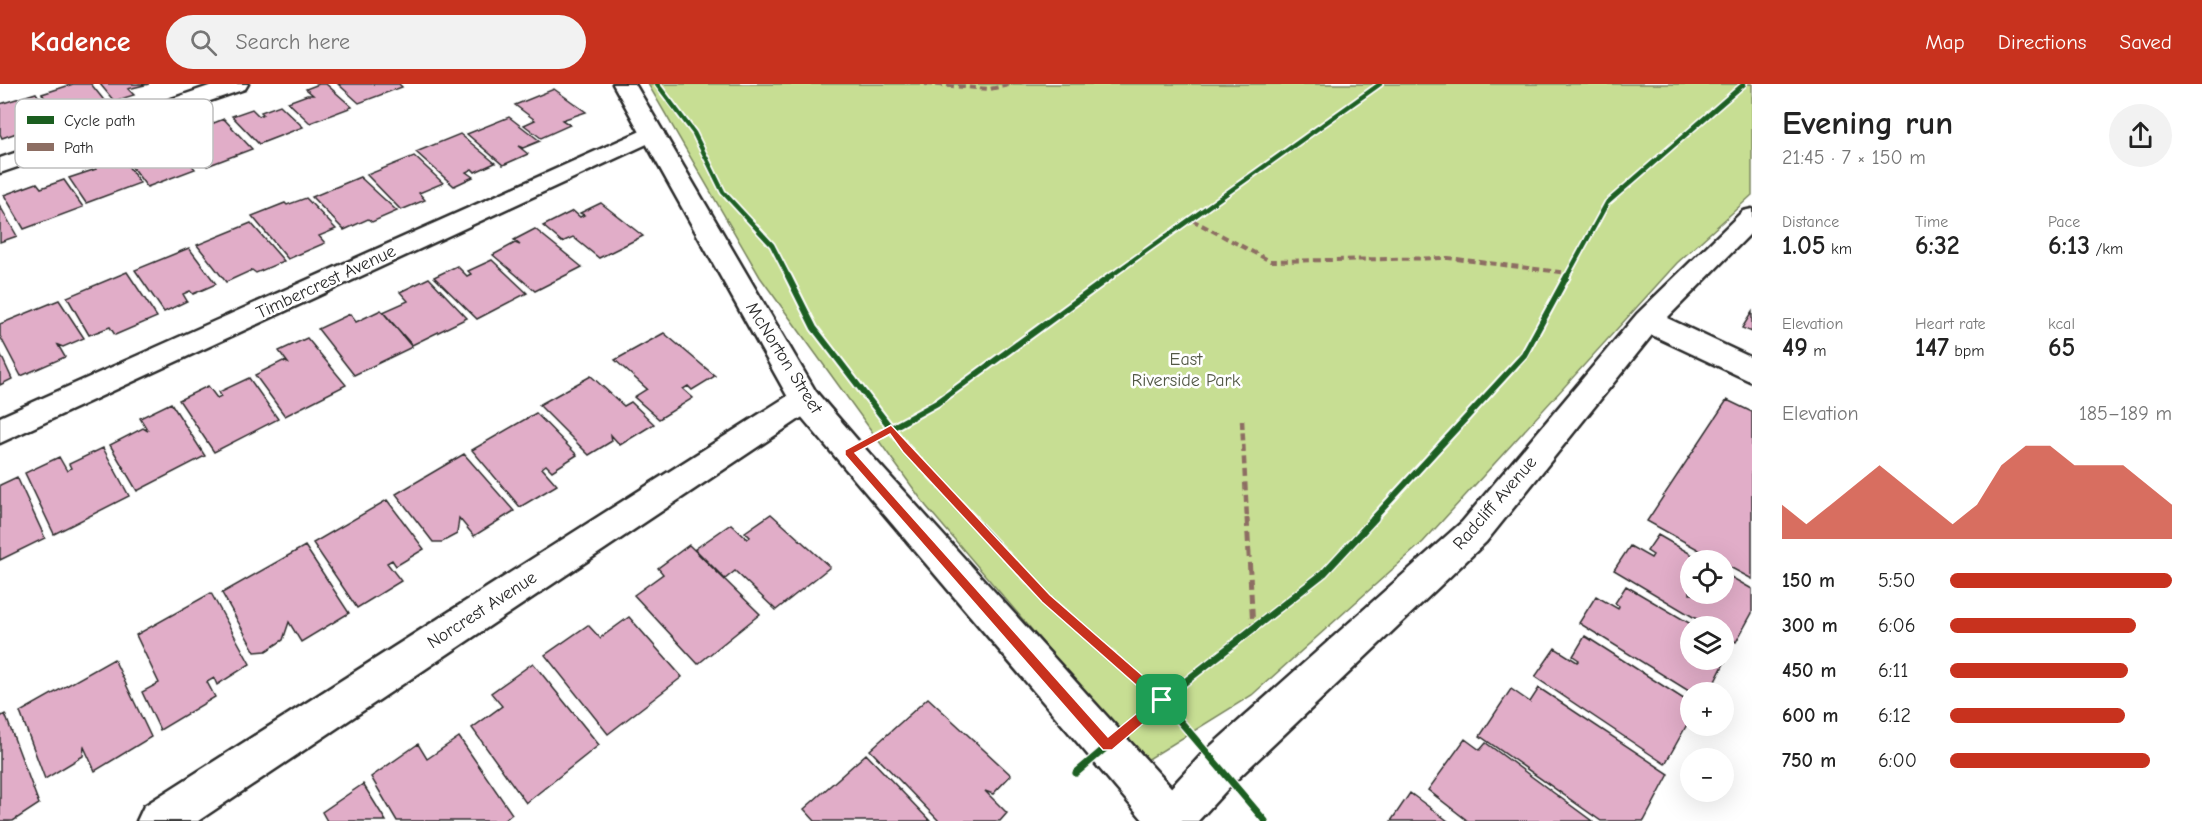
<!DOCTYPE html>
<meta charset="utf-8">
<style>
body{margin:0;font-family:"Comic Neue",sans-serif;background:#f2f2f2;color:#222;height:100vh;display:flex;flex-direction:column;font-size:22px;white-space:nowrap}
*{box-sizing:border-box;margin:0}
p{font-size:20px;color:#767676}
.icon{flex:none;width:33px;height:33px;fill:none;stroke:currentColor;stroke-width:2;stroke-linecap:round;stroke-linejoin:round}
.map{position:relative;flex:1;overflow:hidden}
.drawer{display:flex;flex-direction:column;background:#fff;width:450px}
.drawer>*{flex:none}
.controls{position:absolute;left:1680px;top:466px;display:grid;gap:12px}
.controls a{display:grid;place-items:center;width:54px;height:54px;border-radius:50%;background:#fff;box-shadow:0 6px 24px #0002;font-size:30px}
.pin{position:absolute;display:grid;place-items:center;width:51px;height:51px;color:#fff;margin:-26px;border-radius:12px;box-shadow:0 3px 9px #0006}
.round{display:grid;place-items:center;flex:none;width:63px;height:63px;border-radius:32px;background:#f2f2f2}
.head{display:flex;align-items:center;justify-content:space-between;height:102px;padding:0 30px}
h1{font-size:33px;font-weight:600;line-height:45px}
.metrics{display:grid;grid-template-columns:repeat(3,1fr);gap:9px;height:102px;padding:6px 30px}
.metrics div{display:grid;align-content:center}
.metrics b{font-size:26px;font-weight:600}
.metrics small{font-size:16px;font-weight:400}
.metrics p{font-size:16px}
.chart{height:168px;padding:12px 30px}
.chart p{display:flex;justify-content:space-between}
.chart svg{width:100%;height:108px;margin-top:6px;fill:#c8321e;opacity:.7}
ul{padding:0 30px;list-style:none;font-size:20px}
li{display:grid;grid-template-columns:96px 72px 1fr;align-items:center;height:45px}
li i{height:15px;border-radius:8px;background:#c8321e}
header{display:flex;align-items:center;gap:36px;box-sizing:border-box;height:84px;padding:0 30px;background:#c8321e;color:#fff}
header strong{font-size:28px}
nav{display:flex;gap:33px;margin-inline-start:auto;font-size:21px}
.search{width:420px;height:54px;background:#f2f2f2;display:flex;align-items:center;gap:15px;box-sizing:border-box;padding:0 21px;border-radius:33px;color:#767676;font-size:22px}
main{display:flex;flex:1;min-height:0}
.map>svg:first-child{display:block}
.green{fill:#c7de93;stroke:#79845f;stroke-width:1.5}
.building{fill:#e1adc8;stroke:#2b2b2b;stroke-width:1.5}
.lines{fill:none;stroke-linecap:round;stroke-linejoin:round}
.minor-casing{stroke:#2b2b2b;stroke-width:5}
.tertiary-casing{stroke:#2b2b2b;stroke-width:5}
.minor{fill:#fff;fill-rule:evenodd}
.tertiary{fill:#fff;fill-rule:evenodd}
.quiet-far2{stroke:#8d6e63;stroke-width:4;stroke-dasharray:7 4;stroke-linecap:butt}
.quiet-far1{stroke:#8d6e63;stroke-width:4.5;stroke-dasharray:8 4.5;stroke-linecap:butt}
.quiet{stroke:#8d6e63;stroke-width:5;stroke-dasharray:10 5;stroke-linecap:butt}
.cycleway-far2-casing{stroke:#fff;stroke-width:8}
.cycleway-far1-casing{stroke:#fff;stroke-width:10}
.cycleway-casing{stroke:#fff;stroke-width:10}
.cycleway-far2{stroke:#1b5e20;stroke-width:4.5}
.cycleway-far1{stroke:#1b5e20;stroke-width:6}
.cycleway{stroke:#1b5e20;stroke-width:7}
.route{fill:#c8321e;stroke:#fff;stroke-width:1.5;fill-rule:evenodd}
.labels{text-anchor:middle;dominant-baseline:central;stroke-width:5;stroke-linejoin:round;paint-order:stroke}
.street-label{font-size:18px;fill:#2b2b2b;stroke:#fff}
.park-label{font-size:18px;fill:#525845;stroke:#fff}
.key{fill:#fff;stroke:#bfbfbf;stroke-width:1.5}
.key-label{font-size:16px;fill:#2b2b2b}
</style>
<header>
<strong>Kadence</strong>
<div class="search"><svg class="icon" aria-label="search" viewBox="0 0 24 24"><circle cx="10" cy="10" r="6"/><path d="M15 15l6 6"/></svg>Search here</div>
<nav><a>Map</a><a>Directions</a><a>Saved</a></nav>
</header>
<main>
<div class="map">
<svg width="1752" height="737" viewBox="0 0 1752 737">
<rect width="100%" height="100%" fill="#fff"/>
<filter id="ink" filterUnits="userSpaceOnUse"><feTurbulence type="fractalNoise" baseFrequency=".0167" numOctaves="2"/><feDisplacementMap in="SourceGraphic" scale="12" xChannelSelector="R" yChannelSelector="G"/><feConvolveMatrix kernelMatrix="1 2 1 2 8 2 1 2 1" color-interpolation-filters="sRGB"/></filter>
<g filter="url(#ink)">
<path class="green" d="M648,0H1752V111L1677,179L1423,458L1252,611L1147,676L1119,648L926,422L760,193Z"/>
<path class="building" d="M73,0H91L107,20L86,28L82,23L58,32L42,10Z
M100,0H149L128,5L134,11L114,17Z
M319,0H326L352,23L310,39L288,18L307,11H313L306,5Z
M338,0H399L402,3L359,19Z
M554,5L586,28L562,36L570,41L541,54L524,41L535,36L515,21Z
M36,9L51,31L28,38H23L28,45L2,54L0,50V20Z
M280,21L303,43L259,60L232,32L252,25L259,32L263,30L261,28Z
M509,33L540,57L523,64L518,62L528,70L503,81L467,50Z
M224,35L252,65L207,82L182,53L202,46L204,49L210,47L206,42Z
M460,50L495,79L475,88L472,85L466,88L473,93L454,102L416,68Z
M169,55L195,85L147,103L126,75L145,68L148,70L154,68L150,62Z
M119,69L140,99L86,119L69,94L96,85L92,79Z
M414,72L443,99L419,109L425,116L401,126L367,91Z
M360,93L397,127L372,138L368,135L344,146L312,113Z
M64,96L83,123L24,145L4,111L37,99L41,104Z
M306,114L336,145L319,152L325,159L288,175L252,132L285,119L287,121Z
M601,119L643,152L599,174L573,153L562,158L543,142L573,127L580,133L584,131L580,129Z
M0,122L17,152L0,158Z
M251,139L284,177L256,189L252,186L226,198L197,161Z
M535,145L582,183L535,207L493,171L515,159L520,161L514,156Z
M189,164L216,200L193,210L190,207L183,210L187,217L164,228L135,186Z
M492,176L527,209L477,235L434,193L457,182L467,192L471,190L468,187Z
M127,188L157,233L115,251L110,243L89,251L67,213Z
M429,194L467,234L412,261L383,228L408,217L400,208Z
M59,216L84,254L63,263L58,261L65,273L21,292L0,252V240Z
M381,226L412,263L354,291L318,245L350,230L356,238Z
M1752,228V248L1742,244Z
M664,249L715,292L692,306L688,302L683,305L693,314L659,335L634,313L647,305L615,276Z
M307,254L346,301L285,332L255,291L283,277L288,279L279,267Z
M0,269L12,295L0,301Z
M591,292L624,322L631,318L654,340L620,361L611,351L612,357L589,371L539,321Z
M249,294L278,335L214,368L179,316L208,302L217,314L221,312L219,308Z
M1727,316L1752,328V495L1724,480V477H1719L1647,437Z
M171,319L205,372L137,407L110,361L143,344L148,347L140,334Z
M536,329L577,371L552,387L546,381L542,384L557,401L520,423L472,366Z
M103,364L129,412L54,450L25,389L59,373L67,387L71,384L69,380Z
M464,370L514,427L474,452L459,434L457,450L442,458H433L396,410Z
M17,393L45,454L0,476V401Z
M387,416L424,465L396,482L392,476L387,479L401,497L357,524L313,459Z
M771,430L830,483L776,526L735,487L725,495L695,465L731,440L747,455L750,453L745,448Z
M1658,451L1703,477H1690V510H1724V489L1752,505V529L1736,558L1724,551V543H1710L1614,486L1630,462L1651,474L1653,471L1647,467Z
M689,461L760,530L698,580L634,511L663,490L658,484Z
M305,462L349,529L301,558L289,538L283,556L266,567L255,568L222,509Z
M1626,502L1696,543H1690V576H1724V559L1732,564L1709,609H1692L1579,539L1596,512L1618,525L1619,522L1615,519Z
M211,509L250,580L217,601L214,594L207,598L215,613L160,646L142,608L159,599L136,551Z
M629,533L682,593L608,650L545,571L588,541L600,554Z
M1585,552L1690,619V635L1665,680L1535,593L1555,564L1577,578L1579,576L1573,572Z
M114,575L151,653L95,687L84,663L83,672L45,695L20,628Z
M533,579L599,661L526,719L472,644L502,622L491,609Z
M1539,604L1669,690L1644,737H1601L1480,652L1511,605L1530,618Z
M928,614L1011,691L993,710L985,707L1007,729L1000,737H939L870,666Z
M5,630L39,720L13,737H0V633Z
M459,653L512,730L503,737H397L371,693L418,660L427,675Z
M1465,655L1480,666L1486,659L1592,737H1468L1428,706Z
M866,670L930,737H815L804,725Z
M363,700L386,737H327L322,728Z
M1410,709L1448,737H1391Z"/>
<g class="lines">
<defs>
<path id="minor" d="M215,0H248L245,5L0,89V74Z
M652,42L660,44L664,49L660,54L0,359V333Z
M1752,125V148L1667,234L1752,274V298L1652,251L1486,458L1233,699L1198,737H1147L1154,722L1203,669L1462,438L1637,230L1743,127Z
M805,305L816,308L821,316L816,324L198,737H137L144,722L794,308Z"/>
<path id="tertiary" d="M613,0H635L816,308L860,359L1188,722L1195,737H1144L794,324Z"/>
</defs>
<use href="#minor" class="minor-casing"/>
<use href="#tertiary" class="tertiary-casing"/>
<use href="#minor" class="minor"/>
<use href="#tertiary" class="tertiary"/>
<path class="quiet-far2" d="M925,0L990,5L1013,0
M1192,136L1270,177L1448,174L1568,189"/>
<path class="quiet-far1" d="M1242,336L1247,435"/>
<path class="quiet" d="M1247,434L1253,545"/>
<defs>
<path id="cycleway-far2" d="M657,0L694,49L723,108L772,161L789,194
M1108,194L1380,0
M1566,194L1607,119L1744,0"/>
<path id="cycleway-far1" d="M788,192L814,244L907,365L973,435
M848,368L937,319L1111,192
M1373,435L1524,271L1567,192"/>
<path id="cycleway" d="M971,434L1046,514L1162,616L1265,737
M1076,689L1162,616L1324,489L1375,434"/>
</defs>
<use href="#cycleway-far2" class="cycleway-far2-casing"/>
<use href="#cycleway-far1" class="cycleway-far1-casing"/>
<use href="#cycleway" class="cycleway-casing"/>
<use href="#cycleway-far2" class="cycleway-far2"/>
<use href="#cycleway-far1" class="cycleway-far1"/>
<use href="#cycleway" class="cycleway"/>
</g>
</g>
<path class="route" d="M891,341L1050,511L1166,612V620L1112,666H1103L845,371V366ZM890,350L903,368L1042,518L1153,616L1108,653L855,369Z"/>
<g class="labels">
<g class="street-label">
<text transform="translate(326 198) rotate(-25)">Timbercrest Avenue</text>
<text transform="translate(784 274) rotate(58)">McNorton Street</text>
<text transform="translate(1495 419) rotate(-49)">Radcliff Avenue</text>
<text transform="translate(482 526) rotate(-33)">Norcrest Avenue</text>
</g>
<g class="park-label">
<text x="1186" y="275">East<tspan x="1186" dy="21">Riverside Park</tspan></text>
</g>
</g>
<rect x="15" y="15" width="198" height="69" rx="9" class="key"/>
<rect x="27" y="32" width="27" height="8" fill="#1b5e20"/>
<rect x="27" y="59" width="27" height="8" fill="#8d6e63"/>
<g class="key-label">
<text x="64" y="42">Cycle path</text>
<text x="64" y="69">Path</text>
</g>
</svg>
<div class="controls">
<a><svg class="icon" aria-label="locate" viewBox="0 0 24 24"><circle cx="12" cy="12" r="6"/><path d="M12 2v4M12 18v4M2 12h4M18 12h4"/></svg></a>
<a><svg class="icon" aria-label="layers" viewBox="0 0 24 24"><path d="M12 4l9 5-9 5-9-5zM3 14l9 5 9-5"/></svg></a>
<a>+</a>
<a>−</a>
</div>
<div class="pin" style="left:1162px;top:616px;background:#1e9e55"><svg class="icon" aria-label="arrive" viewBox="0 0 24 24"><path d="M6 21V4h12l-3 4 3 4H6"/></svg></div>
</div>
<section class="drawer">
<div class="head"><div><h1>Evening run</h1><p>21:45 · 7 × 150 m</p></div><a class="round"><svg class="icon" aria-label="share" viewBox="0 0 24 24"><path d="M12 15V3M7 8l5-5 5 5M5 13v7h14v-7"/></svg></a></div>
<div class="metrics">
<div><p>Distance</p><b>1.05<small> km</small></b></div>
<div><p>Time</p><b>6:32</b></div>
<div><p>Pace</p><b>6:13<small> /km</small></b></div>
</div>
<div class="metrics">
<div><p>Elevation</p><b>49<small> m</small></b></div>
<div><p>Heart rate</p><b>147<small> bpm</small></b></div>
<div><p>kcal</p><b>65</b></div>
</div>
<div class="chart"><p><span>Elevation</span>185–189 m</p>
<svg viewBox="0 0 160 44" preserveAspectRatio="none"><path d="M0 44V30L10 38L20 30L30 22L40 14L50 22L60 30L70 38L80 30L90 14L100 6L110 6L120 14L130 14L140 14L150 22L160 30V44z"/></svg>
</div>
<ul>
<li><b>150 m</b>5:50<i style="width:100%"></i></li>
<li><b>300 m</b>6:06<i style="width:84%"></i></li>
<li><b>450 m</b>6:11<i style="width:80%"></i></li>
<li><b>600 m</b>6:12<i style="width:79%"></i></li>
<li><b>750 m</b>6:00<i style="width:90%"></i></li>
</ul>
</section>
</main>
